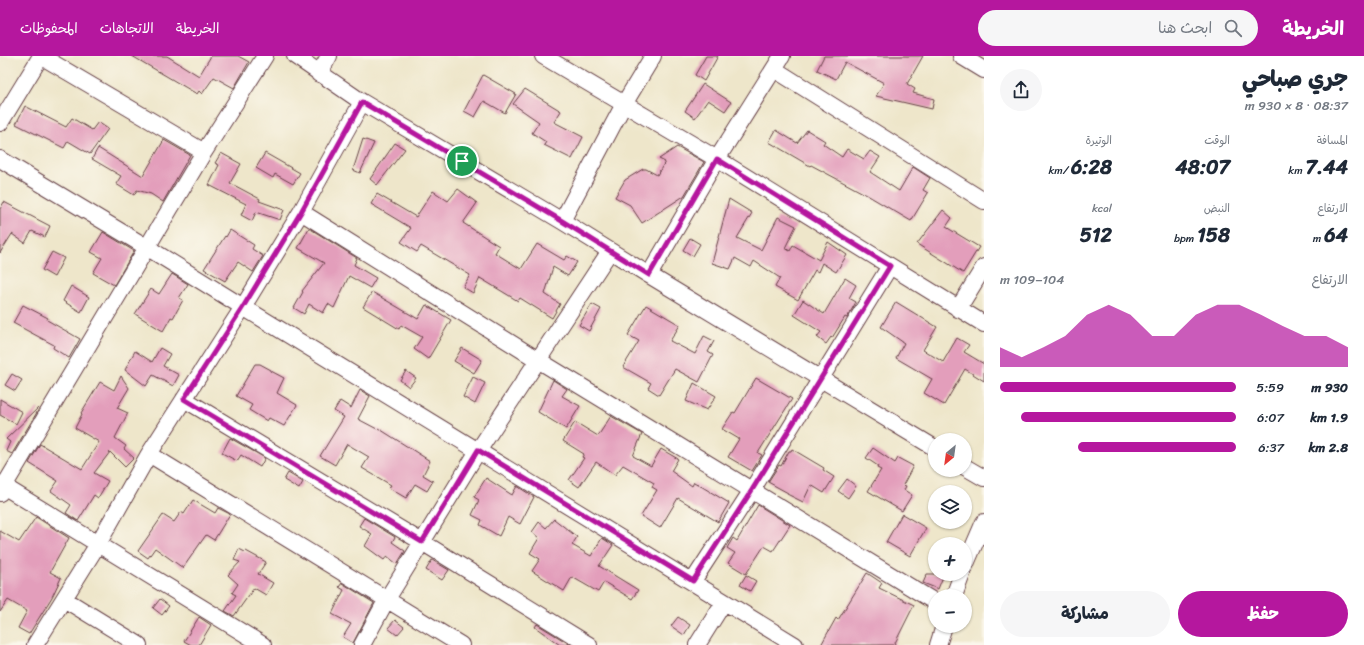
<!DOCTYPE html>
<html lang="ar">
<meta charset="utf-8">
<style>
body{margin:0;font-family:Sriracha,"Playpen Sans Arabic",sans-serif;background:#f6f6f7;color:#1f2937;direction:rtl;height:100vh;display:flex;flex-direction:column;font-size:15px;white-space:nowrap}
*{box-sizing:border-box;margin:0}
p{font-size:13px;color:#747a83}
.icon{flex:none;width:22px;height:22px;fill:none;stroke:currentColor;stroke-width:2;stroke-linecap:round;stroke-linejoin:round}
.map{position:relative;flex:1;overflow:hidden;direction:ltr}
.side{display:flex;flex-direction:column;background:#fff;width:380px}
.side>*{flex:none}
.needle{width:26px;rotate:209deg}
.controls{position:absolute;left:928px;top:377px;display:grid;gap:8px}
.controls a{display:grid;place-items:center;width:44px;height:44px;border-radius:50%;background:#fff;box-shadow:0 1px 3px #0004;font-size:20px}
.pin{position:absolute;display:grid;place-items:center;width:34px;height:34px;color:#fff;margin:-17px;border:2px solid #fff;border-radius:50%;box-shadow:0 1px 4px #0007}
.round{display:grid;place-items:center;flex:none;width:42px;height:42px;border-radius:21px;background:#f6f6f7}
.head{display:flex;align-items:center;justify-content:space-between;height:68px;padding:0 16px}
h1{font-size:22px;font-weight:800;line-height:30px}
.figures{display:grid;grid-template-columns:repeat(3,1fr);gap:6px;height:68px;padding:4px 16px}
.figures div{display:grid;align-content:center}
.figures b{font-size:20px;font-weight:800}
.figures small{font-size:11px;font-weight:400}
.figures p{font-size:11px}
.chart{height:112px;padding:8px 16px}
.chart p{display:flex;justify-content:space-between}
.chart svg{width:100%;height:72px;margin-top:4px;fill:#b5179e;opacity:.7}
.action{display:flex;gap:8px;margin-top:auto;padding:8px 16px}
.action a{flex:1;height:46px;border-radius:24px;background:#b5179e;color:#fff;font-size:16px;font-weight:800;line-height:46px;text-align:center}
.action a+a{background:#f6f6f7;color:#1f2937}
ul{padding:0 16px;list-style:none;font-size:13px}
li{display:grid;grid-template-columns:64px 48px 1fr;align-items:center;height:30px}
li i{height:10px;border-radius:5px;background:#b5179e}
header{display:flex;align-items:center;gap:24px;box-sizing:border-box;height:56px;padding:0 20px;background:#b5179e;color:#fff}
header strong{font-size:19px}
nav{display:flex;gap:22px;margin-inline-start:auto;font-size:14px}
.search{width:280px;height:36px;background:#f6f6f7;display:flex;align-items:center;gap:10px;box-sizing:border-box;padding:0 14px;border-radius:22px;color:#747a83;font-size:15px}
main{display:flex;flex:1;min-height:0}
.map>svg:first-child{display:block}
.building{fill:#e39ebb}
.lines{fill:none;stroke-linecap:round;stroke-linejoin:round}
.minor-casing{stroke:#633d43;stroke-width:18}
.minor{stroke:#fff;stroke-width:16}
.route-casing{stroke:#fff;stroke-width:8}
.route{stroke:#b5179e;stroke-width:5}
</style>
<header>
<strong>الخريطة</strong>
<div class="search"><svg class="icon" aria-label="search" viewBox="0 0 24 24"><circle cx="10" cy="10" r="6"/><path d="M15 15l6 6"/></svg>ابحث هنا</div>
<nav><a>الخريطة</a><a>الاتجاهات</a><a>المحفوظات</a></nav>
</header>
<main>
<section class="side">
<div class="head"><div><h1>جري صباحي</h1><p>08:37 · 8 × 930 m</p></div><a class="round"><svg class="icon" aria-label="share" viewBox="0 0 24 24"><path d="M12 15V3M7 8l5-5 5 5M5 13v7h14v-7"/></svg></a></div>
<div class="figures">
<div><p>المسافة</p><b>7.44<small> km</small></b></div>
<div><p>الوقت</p><b>48:07</b></div>
<div><p>الوتيرة</p><b>6:28<small> /km</small></b></div>
</div>
<div class="figures">
<div><p>الارتفاع</p><b>64<small> m</small></b></div>
<div><p>النبض</p><b>158<small> bpm</small></b></div>
<div><p>kcal</p><b>512</b></div>
</div>
<div class="chart"><p><span>الارتفاع</span>104–109 m</p>
<svg viewBox="0 0 160 44" preserveAspectRatio="none"><path d="M0 44V32L10 38L20 32L30 25L40 12L50 6L60 12L70 25L80 25L90 12L100 6L110 6L120 12L130 19L140 25L150 25L160 32V44z"/></svg>
</div>
<ul>
<li><b>930 m</b>5:59<i style="width:100%"></i></li>
<li><b>1.9 km</b>6:07<i style="width:91%"></i></li>
<li><b>2.8 km</b>6:37<i style="width:67%"></i></li>
</ul>
<div class="action"><a>حفظ</a><a>مشاركة</a></div>
</section>
<div class="map">
<svg width="984" height="589" viewBox="0 0 984 589">
<rect width="100%" height="100%" fill="#fbf7ec"/>
<filter id="ink" filterUnits="userSpaceOnUse"><feTurbulence type="fractalNoise" baseFrequency=".025" numOctaves="2"/><feDisplacementMap in="SourceGraphic" scale="8" xChannelSelector="R" yChannelSelector="G"/><feConvolveMatrix kernelMatrix="1 2 1 2 8 2 1 2 1" color-interpolation-filters="sRGB"/></filter>
<filter id="wash" filterUnits="userSpaceOnUse"><feTurbulence type="fractalNoise" baseFrequency=".012" numOctaves="4" result="noise"/><feDisplacementMap in="SourceGraphic" scale="16" xChannelSelector="R" yChannelSelector="G"/><feGaussianBlur stdDeviation="0.9" result="paint"/><feColorMatrix in="noise" values="0 0 0 0 0 0 0 0 0 0 0 0 0 0 0 0 0 1.4 0 .05"/><feComposite in="paint" operator="in"/></filter>
<g filter="url(#wash)">
<rect width="100%" height="100%" fill="#eee6ca"/>
<g id="blocks">
<path class="building" d="M132,0H167L199,20L211,0H238L249,6L234,32L214,21L202,38L199,35L197,38Z
M706,0H718L704,25L695,19Z
M824,0H923L907,28L915,33L913,37L934,43L932,53L876,40L884,27L845,6L836,23L817,14Z
M483,19L516,38L505,57L484,45L475,61L464,55Z
M703,28L731,46L725,55L708,44L695,62L685,55Z
M525,33L561,55L554,66L583,81L572,103L544,89L546,86L532,77L539,66L513,48Z
M25,50L66,71L72,62L92,74L98,66L108,73L90,98L68,85L64,92L16,68Z
M776,74L797,87L807,74L825,85L823,88L842,101L847,93L864,103L870,95L880,101L870,116L899,135L913,111L930,122L923,134L928,137L911,165L867,139L811,109L810,110L769,86Z
M363,83L374,87L360,117L353,114Z
M164,84L190,99L163,146L151,138L137,134L134,139L116,128L121,120L92,103L98,92L143,120Z
M395,87L405,93L377,129L370,123Z
M677,91L704,106L684,140L642,167L630,149L615,141L625,124L643,113H646L657,119L665,106L659,103Z
M221,97L241,108L230,127L260,143L259,145L284,154L280,164L256,156L252,165L241,159L246,148L209,129L219,109L215,107Z
M265,97L300,117L293,128L275,118L273,122L256,112Z
M458,133L477,147L463,167L499,190L495,197L521,213L537,188L564,204L567,200L577,206L568,220L553,211L545,238L560,248L552,262L520,242L518,245L480,222L473,237L463,231L470,219L421,190L417,196L401,186L411,172L371,148L377,138L416,161L433,135L448,145Z
M729,143L752,157L737,182L761,194L778,161L796,170L785,192L790,195L793,189L819,204L828,186L847,199L836,216L822,207L818,216L815,214L798,244L775,231L780,222L754,205L751,211L735,202L730,213L712,207Z
M4,146L50,170L45,181L32,175L25,187L12,178L0,197V153Z
M943,154L952,162L946,171L979,191L963,217L917,188Z
M309,172L357,202L354,209L376,222L370,232L349,220L334,252L328,248L323,257L309,248L304,258L294,252L303,236L302,235L324,207L298,192Z
M230,174L254,189L252,193L263,200L253,216L238,206L225,225L204,213L225,180L226,181Z
M103,176L134,195L114,229L93,217L102,202L91,196Z
M690,182L700,188L693,200L683,194Z
M52,196L64,202L54,221L42,214Z
M172,218L188,228L179,242L183,244L173,262L171,261L163,275L135,258L151,233L159,238Z
M845,222L856,229L849,242L856,246L847,262L845,261L832,282L831,281L826,288L817,281L821,276L794,259L803,244L824,258Z
M71,230L89,241L81,256L63,245Z
M372,236L418,263L426,249L451,264L428,303L414,293L422,281L401,269L399,273L363,251Z
M896,246L937,271L923,294L943,306L957,282L969,289L964,296L984,308V325L965,313L944,349L924,337L932,323L896,302L904,287L881,271Z
M592,248L601,253L589,275L579,269Z
M23,249L48,262L47,264L80,283L69,302L53,292L54,289L13,267Z
M646,249L680,269L670,285L695,298L704,280L714,285L708,296L713,299L699,326L675,313L659,339L648,332L651,327L623,311L639,285L628,279Z
M160,292L170,298L163,310L179,319L173,330L153,319L146,330L125,314L135,295L152,306Z
M462,292L482,304L474,317L454,305Z
M255,308H260L271,314V315L284,322L277,337L297,349L284,370L269,362L267,365L249,354L252,349L236,340Z
M406,315L416,322L409,331L400,324Z
M12,318L22,324L15,335L5,329Z
M121,320L129,332L117,352L128,357L115,382L126,390L124,393L134,402L125,411L110,396L94,417L108,425L98,442L94,439L78,465L66,457L71,449L51,435L58,425L29,407L40,388L82,413L99,386L75,372L82,358L81,357L100,326L114,334Z
M473,321L485,327L475,348L463,341Z
M756,322L792,343L758,397L762,399L752,415L728,401L739,383L722,373L733,356L735,357Z
M553,324L567,333L562,340L580,350L566,373L538,356Z
M694,327L716,340L707,354L686,345Z
M360,334L370,340L358,363L377,373L378,372L430,405L423,419L433,425L427,435L415,428L406,442L389,432L391,429L362,412L369,401L347,388L335,409L320,400L344,361L334,355L340,345L351,352Z
M0,343L22,356L16,368L0,359Z
M38,352L39,353L12,398L6,395L10,386L6,383Z
M611,360L642,378L633,400L651,410L661,393L678,403L671,415L692,430L694,426L729,447L718,466L678,442L660,472L641,460L657,434L652,431L654,427L623,409L615,419L596,406L579,431L569,424L584,402L582,401L584,398L563,385L575,366L598,380Z
M230,382L265,402L260,411L241,399L237,405L222,397Z
M873,392L895,407L898,402L913,410L903,429L906,430L904,434L912,439L902,455L868,435L881,414L877,412L878,410L866,402Z
M792,393L824,412L823,414L834,421L824,437L811,429L803,446L787,438L788,437L768,426L779,409L781,410L789,395H791Z
M288,417L303,426L299,433L284,424Z
M486,422L512,439L517,430L534,441L520,468L508,461L499,480L480,469L482,464L472,459L479,444L474,441Z
M847,423L856,430L848,442L838,435Z
M193,444L215,457L218,452L230,458L214,484L206,479L183,512L155,492L148,502L138,495L163,459L174,466L181,456L184,458Z
M758,449L790,469L773,495L764,490L746,518L728,507L735,497L727,492L733,482L737,485Z
M902,458L926,472L910,500L886,486Z
M36,461L69,482L50,516L61,522L52,541L29,578L18,572L27,555L8,544L0,556V475L19,486Z
M364,462L395,481L392,486L405,495L397,508L387,500L384,504L365,490L372,478L359,470Z
M554,463L577,481L572,489L591,500L602,482L613,489L599,510L638,534L632,543L604,526L598,536L572,521L564,535L532,515L540,503L530,497L539,482L532,476L539,466L546,472Z
M239,493L245,496L246,495L266,506L258,518L273,527L266,539L254,532L234,560L225,555L236,539L232,537L238,528L228,519L240,506L234,504Z
M432,504L449,514L442,524L426,514Z
M867,517L882,527L879,532L914,549L894,589H821L836,562L838,564Z
M927,518H944L938,533L923,527Z
M746,519L756,525L750,535L740,529Z
M342,527L374,547L353,587L343,581L351,568L332,558L344,534L339,531Z
M160,543L169,550L162,559L153,552Z
M199,561L211,569L199,589H191L184,585Z
M678,561L690,569L684,579L671,570Z
M395,564L404,571L397,579L388,572Z
M537,568L571,589H560L535,571Z"/>
</g>
</g>
<g filter="url(#ink)">
<use href="#blocks" fill-opacity="0" stroke="#633d43" stroke-width="1"/>
<g class="lines">
<defs>
<path id="minor" d="M41,0L204,96
M295,0L362,46L562,165L649,219L935,392
M543,0L717,103L984,268
M961,0L984,14
M774,13L984,145
M319,18L329,0
M0,67L41,0
M0,103L148,192L243,251L795,589
M301,156L538,304L935,546
M562,165L624,48L653,0
M649,219L717,103L782,0
M958,253L984,211
M184,343L422,486L589,589
M149,398L461,589
M965,411L984,422
M0,428L263,589
M0,437L204,96L265,0
M965,510L984,466
M693,525L752,434L890,210
M954,540L962,518
M64,543L139,589
M35,589L98,488L149,398L243,251L301,156L362,46
M362,589L387,543L478,395L610,195
M697,589L724,546
M938,589L944,570"/>
</defs>
<use href="#minor" class="minor-casing"/>
<use href="#minor" class="minor"/>
</g>
</g>
<g class="lines" filter="url(#ink)">
<defs>
<path id="route" d="M362,46L562,165L649,219L717,103L890,210L752,434L693,525L478,394L422,486L184,343L243,251L301,156Z"/>
</defs>
<use href="#route" class="route-casing"/>
<use href="#route" class="route"/>
</g>
</svg>
<div class="controls">
<a><svg class="needle" viewBox="-14 -14 28 28"><path d="M0-13l5 13h-10z" fill="#e53935"/><path d="M0 13l5-13h-10z" fill="#747a83"/></svg></a>
<a><svg class="icon" aria-label="layers" viewBox="0 0 24 24"><path d="M12 4l9 5-9 5-9-5zM3 14l9 5 9-5"/></svg></a>
<a>+</a>
<a>−</a>
</div>
<div class="pin" style="left:462px;top:105px;background:#1e9e55"><svg class="icon" aria-label="arrive" viewBox="0 0 24 24"><path d="M6 21V4h12l-3 4 3 4H6"/></svg></div>
</div>
</main>
